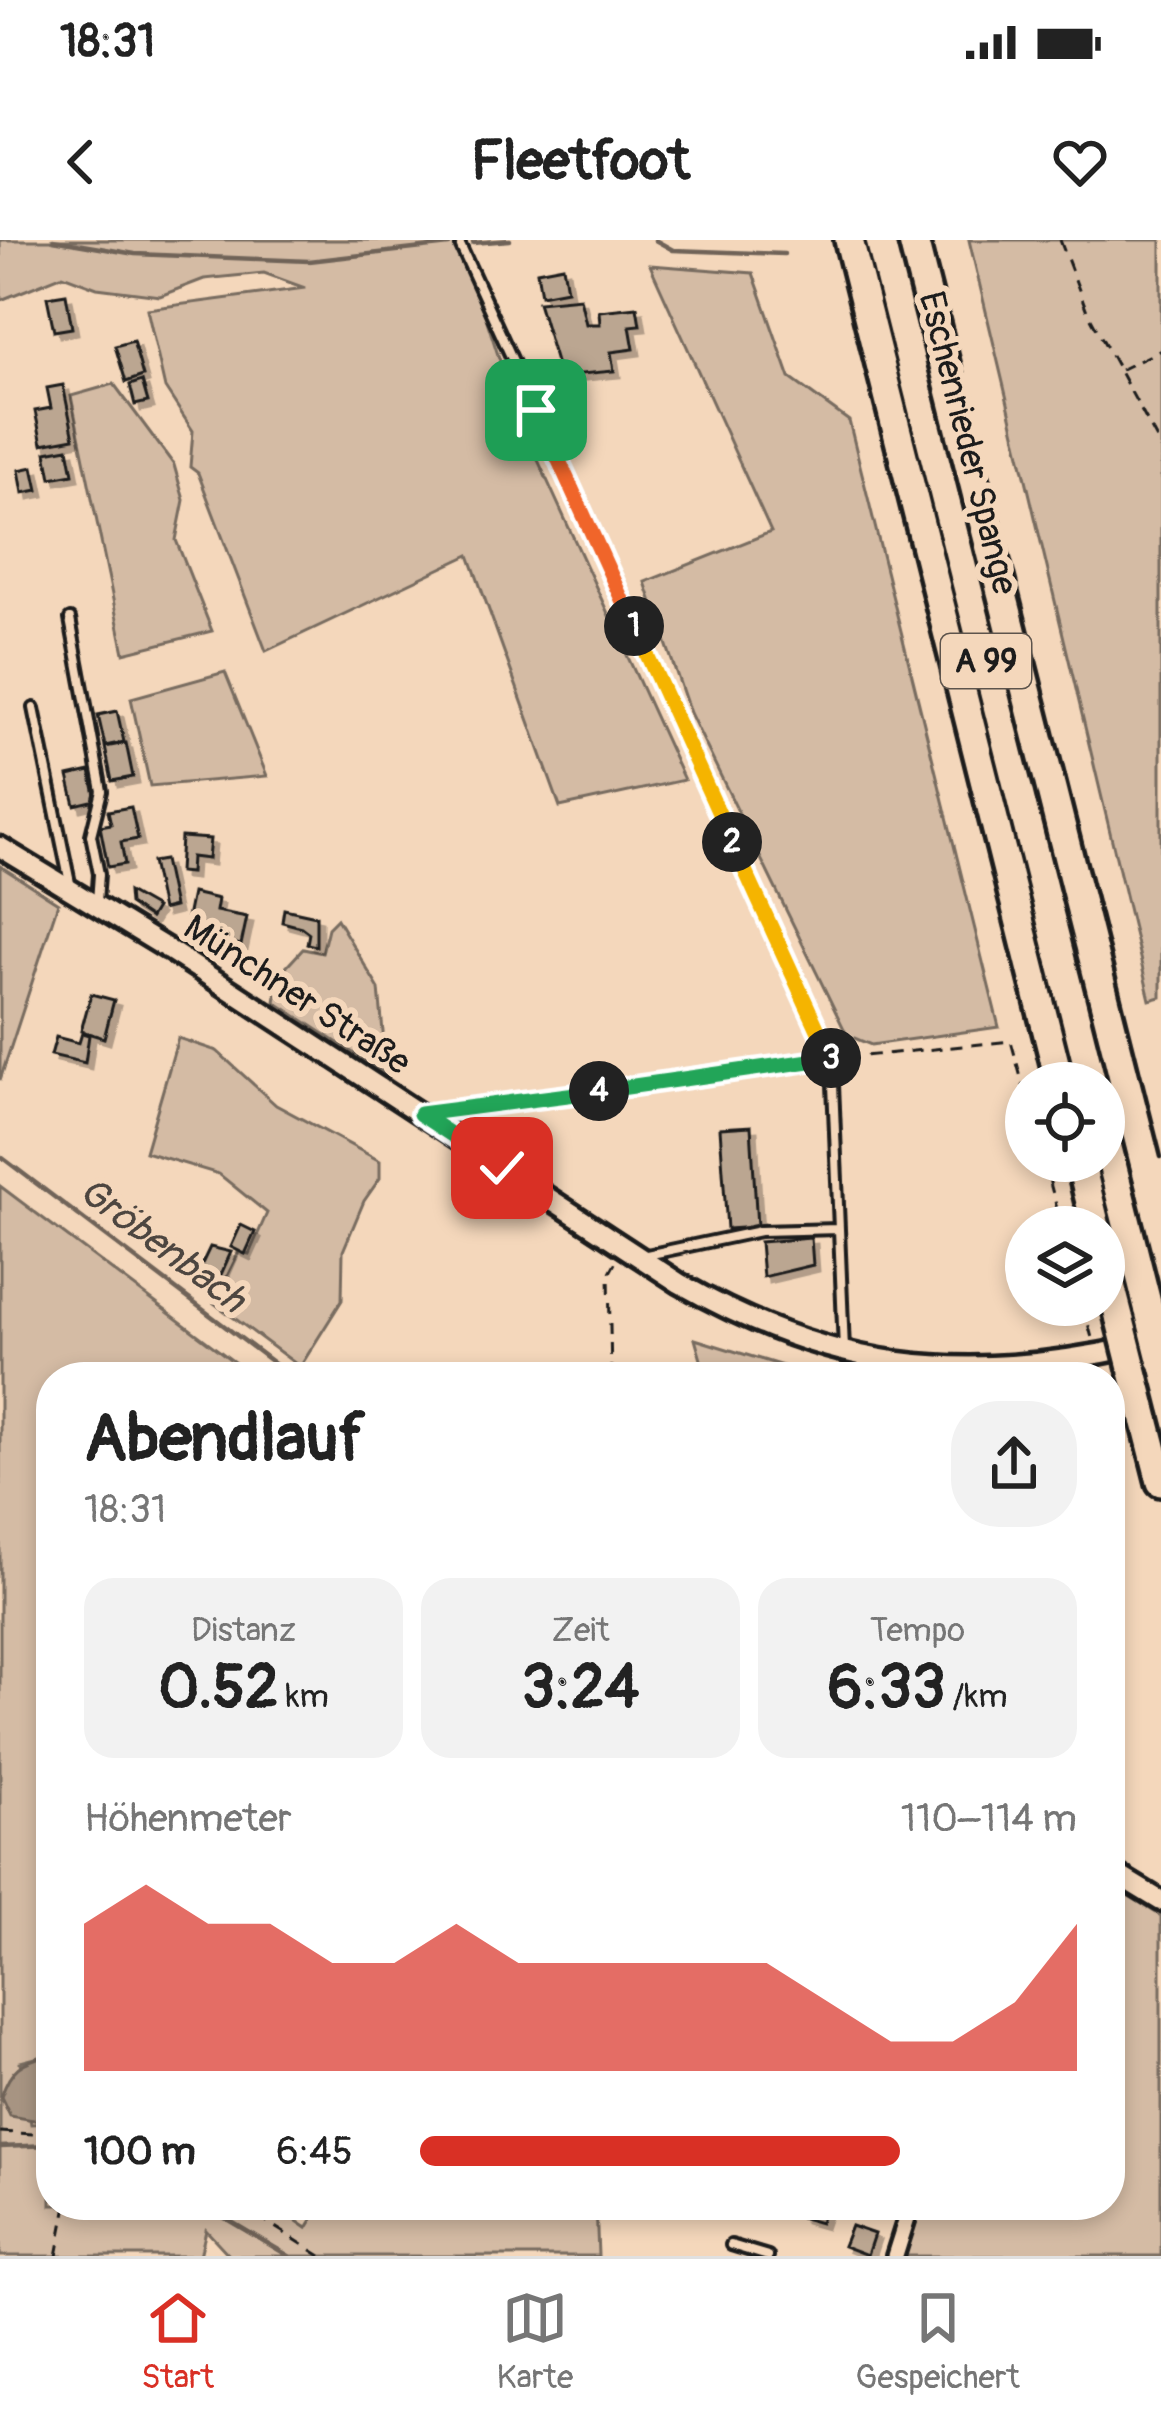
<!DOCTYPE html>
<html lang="de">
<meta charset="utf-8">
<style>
body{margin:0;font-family:Pangolin,sans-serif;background:#f2f2f2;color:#222;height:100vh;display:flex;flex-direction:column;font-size:45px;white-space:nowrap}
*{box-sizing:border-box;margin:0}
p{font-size:39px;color:#767676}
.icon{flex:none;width:66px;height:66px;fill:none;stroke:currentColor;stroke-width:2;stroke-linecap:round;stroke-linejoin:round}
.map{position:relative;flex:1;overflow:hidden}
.sheet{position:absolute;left:36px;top:1122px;width:1089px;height:858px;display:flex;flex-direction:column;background:#fff;border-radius:48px;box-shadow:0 6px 18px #0003}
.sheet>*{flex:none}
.buttons{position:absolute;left:1005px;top:822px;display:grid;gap:24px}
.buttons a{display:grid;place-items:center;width:120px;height:120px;border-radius:50%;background:#fff;box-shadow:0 6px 18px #0003;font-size:60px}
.pin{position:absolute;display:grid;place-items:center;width:102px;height:102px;color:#fff;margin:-51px;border-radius:24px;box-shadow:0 6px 18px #0006}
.km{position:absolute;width:60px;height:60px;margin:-30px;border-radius:50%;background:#222;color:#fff;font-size:33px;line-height:60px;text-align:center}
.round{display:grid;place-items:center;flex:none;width:126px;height:126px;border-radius:48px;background:#f2f2f2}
.summary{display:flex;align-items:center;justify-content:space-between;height:204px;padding:0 48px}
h1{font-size:66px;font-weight:700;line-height:90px}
.figures{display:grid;grid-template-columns:repeat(3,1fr);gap:18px;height:204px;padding:12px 48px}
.figures div{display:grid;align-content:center;border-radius:30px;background:#f2f2f2;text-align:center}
.figures b{font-size:60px;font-weight:700}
.figures small{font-size:33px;font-weight:400}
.figures p{font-size:33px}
.chart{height:336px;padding:24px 48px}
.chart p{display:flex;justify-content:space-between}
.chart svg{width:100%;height:216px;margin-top:12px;fill:#d93025;opacity:.7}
ul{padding:0 48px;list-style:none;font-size:39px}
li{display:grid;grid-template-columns:192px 144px 1fr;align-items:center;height:90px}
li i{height:30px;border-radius:15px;background:#d93025}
.status{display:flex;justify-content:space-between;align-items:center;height:84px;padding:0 60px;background:#fff;direction:ltr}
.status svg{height:33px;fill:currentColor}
header{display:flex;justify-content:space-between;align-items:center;height:156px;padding:0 48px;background:#fff;font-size:54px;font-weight:700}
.tab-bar{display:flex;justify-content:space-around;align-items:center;height:168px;border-top:3px solid #e0e0e0;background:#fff;font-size:33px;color:#767676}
.tab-bar a{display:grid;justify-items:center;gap:6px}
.tab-bar .current{color:#d93025}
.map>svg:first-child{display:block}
.green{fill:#d4bba4;stroke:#786c60;stroke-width:3}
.water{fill:#a79482;stroke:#6f6459;stroke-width:3}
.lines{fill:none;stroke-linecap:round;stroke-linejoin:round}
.stream{stroke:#6f6459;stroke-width:4.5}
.building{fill:#bba691;stroke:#1c1c1c;stroke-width:3;filter:url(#shadow)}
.service-casing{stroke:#1c1c1c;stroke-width:16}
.minor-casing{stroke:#1c1c1c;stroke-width:24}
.tertiary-casing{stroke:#1c1c1c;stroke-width:27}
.motorway-casing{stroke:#1c1c1c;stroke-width:36}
.path{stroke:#1c1c1c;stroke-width:3;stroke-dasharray:12 9;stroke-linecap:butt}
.service{stroke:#f4d7bb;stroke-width:8}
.minor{stroke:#f4d7bb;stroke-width:15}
.tertiary{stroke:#f4d7bb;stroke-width:18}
.motorway{stroke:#f4d7bb;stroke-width:27}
.rail{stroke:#1c1c1c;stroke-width:4.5}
.motorway-bridge-casing{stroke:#1c1c1c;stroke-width:36;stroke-linecap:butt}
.motorway-bridge{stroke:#f4d7bb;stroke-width:27}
.split-1-casing{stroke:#fff;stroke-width:24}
.split-2-casing{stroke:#fff;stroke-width:24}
.split-3-casing{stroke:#fff;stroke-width:24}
.split-4-casing{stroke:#fff;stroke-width:24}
.split-5-casing{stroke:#fff;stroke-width:24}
.split-1{stroke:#f0652b;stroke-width:15}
.split-2{stroke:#f5b400;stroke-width:15}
.split-3{stroke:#f5b400;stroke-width:15}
.split-4{stroke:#22a559;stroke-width:15}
.split-5{stroke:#22a559;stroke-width:15}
.labels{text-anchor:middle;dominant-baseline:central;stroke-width:12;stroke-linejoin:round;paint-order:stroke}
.shield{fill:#f4d7bb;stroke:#5d544c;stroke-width:3}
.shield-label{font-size:33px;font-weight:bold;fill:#1c1c1c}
.street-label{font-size:36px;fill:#1c1c1c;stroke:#f4d7bb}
.water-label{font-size:39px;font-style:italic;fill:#4d4640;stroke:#f4d7bb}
</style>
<div class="status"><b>18:31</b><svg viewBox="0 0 49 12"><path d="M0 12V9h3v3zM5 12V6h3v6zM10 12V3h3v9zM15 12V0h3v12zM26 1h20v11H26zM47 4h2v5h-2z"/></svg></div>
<header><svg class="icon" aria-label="back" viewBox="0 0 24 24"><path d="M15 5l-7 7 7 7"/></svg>Fleetfoot<svg class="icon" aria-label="heart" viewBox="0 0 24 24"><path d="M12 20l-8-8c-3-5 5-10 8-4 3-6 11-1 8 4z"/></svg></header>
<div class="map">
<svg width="1161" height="2016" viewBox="0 0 1161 2016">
<defs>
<filter id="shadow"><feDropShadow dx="6" dy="6" stdDeviation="0" flood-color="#0004"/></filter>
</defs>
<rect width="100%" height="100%" fill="#f4d7bb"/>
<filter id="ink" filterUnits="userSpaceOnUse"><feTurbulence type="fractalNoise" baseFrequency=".00833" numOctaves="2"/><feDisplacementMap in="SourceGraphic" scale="24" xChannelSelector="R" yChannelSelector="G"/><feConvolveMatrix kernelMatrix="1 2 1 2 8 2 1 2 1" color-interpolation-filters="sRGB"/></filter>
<g filter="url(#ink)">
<path class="green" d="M0,0H461L517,174L684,540L560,567L469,315L266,411L198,233L190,227L193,191L165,148L147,69L305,48L264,33L204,39L160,56L97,48L63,35L1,60Z
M969,0H1161V757L1150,760Z
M650,25L753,33L790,138L849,181L999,787L871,805L847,795L690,473L645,342L771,292Z
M114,144L174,225L184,260L176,300L212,391L124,413L71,156Z
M225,432L267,536L150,546L131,458Z
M0,626L58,663L0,840Z
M337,679L379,749L387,835L275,762L279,735L303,709L322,713L328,688Z
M178,798L217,811L276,865L380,921V938L364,961L343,1011L342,1060L300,1127L214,1063L239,1012L249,1014L267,973L219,934L145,912Z
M0,946L254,1137H51V1814L20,1822L31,1884L51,1883V1965H274L307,1988L321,1965H596L598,2016H230L206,1990L200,2016H0Z
M695,1099L818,1137H706Z
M1110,1644L1161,1676V2016H904L920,1965H1110Z"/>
<path class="water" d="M51,1814V1883L10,1876L1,1857C11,1827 21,1822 51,1814Z"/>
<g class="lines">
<path class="stream" d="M53,0L135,14L309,21L449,5
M655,0L673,10L784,14
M473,3L510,0
M0,916L292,1137
M0,1907L51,1905
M203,1965L289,2016"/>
</g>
<path class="building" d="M563,26L567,50L541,55L537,31Z
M66,54L72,88L54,91L47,57Z
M580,58L586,84H600L599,71L637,67L640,85L630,86L634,109L611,112L614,131L560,136L538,62Z
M133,101L143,136L126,142L115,106Z
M142,141L148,162L135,165L130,145Z
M63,145L74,198L42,204L35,171L51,168L47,148Z
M68,208L73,234L51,238L46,212Z
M33,227L38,250L23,253L19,230Z
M117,471L124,502L105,506L98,475Z
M126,503L133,537L112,541L105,507Z
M90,531L96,560L75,565L68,536Z
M131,567L138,599L121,602L125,624L108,627L100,586L111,584L108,571Z
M181,597L210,599L208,619L191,617L190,633L179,632Z
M164,620L174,667L162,670L152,622Z
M128,652L156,668L150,678L129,664Z
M192,653L218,659L216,671L247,677L241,705L184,693Z
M284,669L316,676V706L307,704L309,693L301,687L282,682Z
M91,754L114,760L104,798L81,791Z
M82,793L89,795L85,823L51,815L56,797L79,803Z
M751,886L757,987L727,989L720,888Z
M241,985L255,992L245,1014L231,1007Z
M811,998L813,1025L763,1037L760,1002Z
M210,1007L231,1012L219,1039L199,1030Z
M803,1965H826L820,1983L799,1977Z
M851,1986L874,1994L867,2015L843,2006Z"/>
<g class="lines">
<defs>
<path id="service" d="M461,7L832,820L844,1110
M70,379L102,551L91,595L99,634L97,662
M34,468L70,643
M429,873L832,820
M642,1016L760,991L839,989
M731,2005L768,2016"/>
<path id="minor" d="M895,2016L911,1965"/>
<path id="tertiary" d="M0,607L166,708L679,1043C833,1131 961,1144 1133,1107
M1110,1630L1161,1661"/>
<path id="motorway" d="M849,0L1060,843
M880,0L1092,843
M1104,892L1149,1071
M1080,921L1096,987
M1104,1018L1120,1080
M1145,1179L1161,1242"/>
</defs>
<use href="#service" class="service-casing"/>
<use href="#minor" class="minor-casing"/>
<use href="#tertiary" class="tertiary-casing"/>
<use href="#motorway" class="motorway-casing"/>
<path class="path" d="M1060,0L1087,71L1161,207
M1120,130L1161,110
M846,818L1011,801L1026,856
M1044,921L1062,987
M1083,1065L1092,1098
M611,1137L609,1034L615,1023
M0,1892L51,1895
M240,1965L321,2016
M57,2016L67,1965"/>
<use href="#service" class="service"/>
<use href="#minor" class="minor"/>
<use href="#tertiary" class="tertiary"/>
<use href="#motorway" class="motorway"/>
<path class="rail" d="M930,0L1161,917"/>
<defs>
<path id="motorway-bridge" d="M1149,1071L1161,1119
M1120,1080L1145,1179"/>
</defs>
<use href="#motorway-bridge" class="motorway-bridge-casing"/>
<use href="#motorway-bridge" class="motorway-bridge"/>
</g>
</g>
<g class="lines" filter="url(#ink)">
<defs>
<path id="split-1" d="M536,170L634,386"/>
<path id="split-2" d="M634,386L732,602"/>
<path id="split-3" d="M732,602L831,818"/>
<path id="split-4" d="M599,851L831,818"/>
<path id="split-5" d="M502,928L420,874L599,851"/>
</defs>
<use href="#split-1" class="split-1-casing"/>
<use href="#split-2" class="split-2-casing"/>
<use href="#split-3" class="split-3-casing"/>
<use href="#split-4" class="split-4-casing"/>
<use href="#split-5" class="split-5-casing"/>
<use href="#split-1" class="split-1"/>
<use href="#split-2" class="split-2"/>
<use href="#split-3" class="split-3"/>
<use href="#split-4" class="split-4"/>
<use href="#split-5" class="split-5"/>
</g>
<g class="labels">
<rect class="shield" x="941" y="394" width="90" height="54" rx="9"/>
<g class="shield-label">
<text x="986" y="421">A 99</text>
</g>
<g class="street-label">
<text transform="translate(968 203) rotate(76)">Eschenrieder Spange</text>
<text transform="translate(297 755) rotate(33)">Münchner Straße</text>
</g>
<g class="water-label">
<text transform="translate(162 1005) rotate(37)">Gröbenbach</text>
</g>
</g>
</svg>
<div class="buttons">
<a><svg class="icon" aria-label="locate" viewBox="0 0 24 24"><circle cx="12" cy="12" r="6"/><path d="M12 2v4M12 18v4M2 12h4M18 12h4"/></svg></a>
<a><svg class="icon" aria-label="layers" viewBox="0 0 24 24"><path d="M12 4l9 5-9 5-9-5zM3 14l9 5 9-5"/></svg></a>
</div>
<div class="pin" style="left:536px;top:170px;background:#1e9e55"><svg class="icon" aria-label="arrive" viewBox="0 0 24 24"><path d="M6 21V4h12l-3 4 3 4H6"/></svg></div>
<div class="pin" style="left:502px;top:928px;background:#d93025"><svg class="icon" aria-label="check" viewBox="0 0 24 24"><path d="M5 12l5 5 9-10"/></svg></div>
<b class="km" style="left:634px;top:386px">1</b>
<b class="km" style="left:732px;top:602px">2</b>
<b class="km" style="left:831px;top:818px">3</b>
<b class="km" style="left:599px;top:851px">4</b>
<section class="sheet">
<div class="summary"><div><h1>Abendlauf</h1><p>18:31</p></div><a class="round"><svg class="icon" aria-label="share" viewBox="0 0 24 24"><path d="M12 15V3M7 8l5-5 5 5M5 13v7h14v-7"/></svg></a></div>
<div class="figures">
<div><p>Distanz</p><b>0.52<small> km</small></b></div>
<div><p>Zeit</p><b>3:24</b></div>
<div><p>Tempo</p><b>6:33<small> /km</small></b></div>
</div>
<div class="chart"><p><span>Höhenmeter</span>110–114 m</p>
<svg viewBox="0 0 160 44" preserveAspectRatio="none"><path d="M0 44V14L10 6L20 14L30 14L40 22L50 22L60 14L70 22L80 22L90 22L100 22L110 22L120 30L130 38L140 38L150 30L160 14V44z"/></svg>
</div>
<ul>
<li><b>100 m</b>6:45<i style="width:73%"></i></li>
</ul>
</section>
</div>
<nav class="tab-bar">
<a class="current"><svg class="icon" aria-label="home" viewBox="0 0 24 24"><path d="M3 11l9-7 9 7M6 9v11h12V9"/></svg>Start</a>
<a><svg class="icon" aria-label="map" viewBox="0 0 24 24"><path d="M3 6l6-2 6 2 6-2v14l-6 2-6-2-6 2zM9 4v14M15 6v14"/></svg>Karte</a>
<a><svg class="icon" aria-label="saved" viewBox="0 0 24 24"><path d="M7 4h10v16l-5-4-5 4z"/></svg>Gespeichert</a>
</nav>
